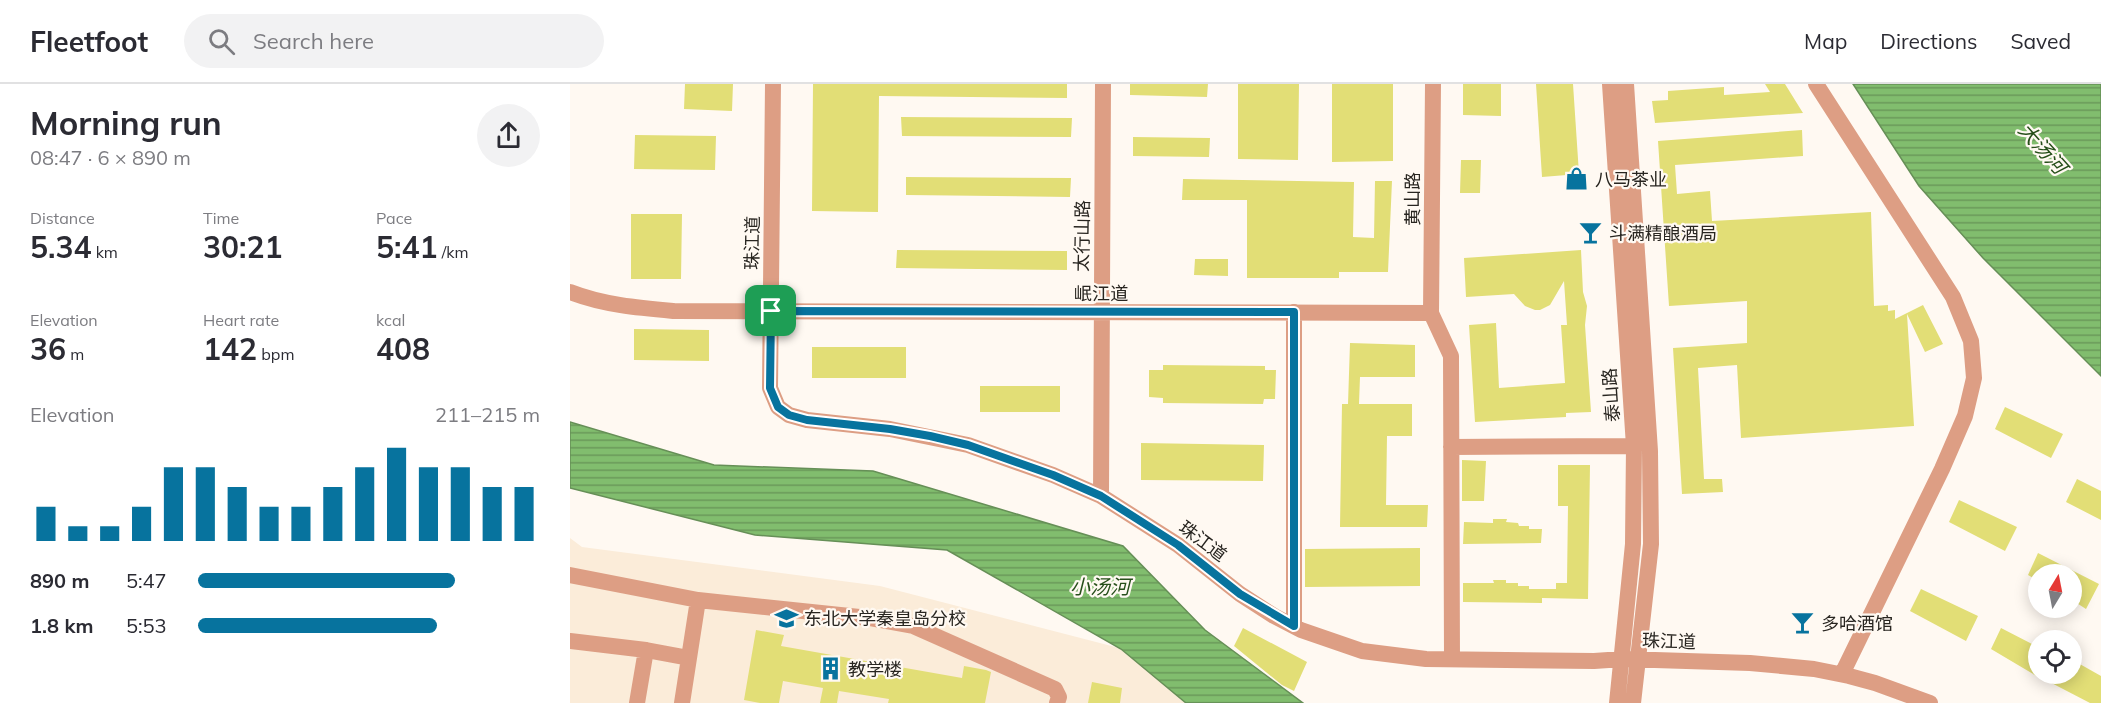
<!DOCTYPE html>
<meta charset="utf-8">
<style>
body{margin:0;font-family:Mulish,"Noto Sans SC",sans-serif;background:#f2f2f3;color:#2b2b33;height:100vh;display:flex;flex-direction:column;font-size:22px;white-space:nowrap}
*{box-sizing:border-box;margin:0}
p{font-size:20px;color:#7c7c81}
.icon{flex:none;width:33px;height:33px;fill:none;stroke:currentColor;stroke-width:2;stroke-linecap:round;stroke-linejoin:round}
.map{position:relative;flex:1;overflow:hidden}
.sheet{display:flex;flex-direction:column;background:#fff;width:570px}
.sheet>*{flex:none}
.needle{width:39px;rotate:10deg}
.buttons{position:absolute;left:1458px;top:480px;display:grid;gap:12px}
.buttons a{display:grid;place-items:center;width:54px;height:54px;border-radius:50%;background:#fff;box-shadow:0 3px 15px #0003;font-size:30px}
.pin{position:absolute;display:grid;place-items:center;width:51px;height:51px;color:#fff;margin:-26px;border-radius:12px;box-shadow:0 3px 9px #0006}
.round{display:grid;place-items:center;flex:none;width:63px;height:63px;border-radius:32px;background:#f2f2f3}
.summary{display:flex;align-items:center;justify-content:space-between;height:102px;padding:0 30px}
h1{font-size:33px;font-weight:700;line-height:45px}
.metrics{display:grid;grid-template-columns:repeat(3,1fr);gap:9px;height:102px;padding:6px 30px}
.metrics div{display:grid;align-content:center}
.metrics b{font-size:30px;font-weight:700}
.metrics small{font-size:16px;font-weight:400}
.metrics p{font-size:16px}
.chart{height:168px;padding:12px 30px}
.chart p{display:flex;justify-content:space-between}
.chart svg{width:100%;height:108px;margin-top:6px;stroke:#07739e;stroke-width:6}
ul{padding:0 30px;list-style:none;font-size:20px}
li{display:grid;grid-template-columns:96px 72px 1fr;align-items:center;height:45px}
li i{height:15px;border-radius:8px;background:#07739e}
header{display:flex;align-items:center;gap:36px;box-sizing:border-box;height:84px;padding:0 30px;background:#fff;border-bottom:2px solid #e1e1e2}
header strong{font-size:28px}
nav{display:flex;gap:33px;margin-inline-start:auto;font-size:21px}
.search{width:420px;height:54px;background:#f2f2f3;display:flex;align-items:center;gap:15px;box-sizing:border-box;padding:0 21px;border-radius:33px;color:#7c7c81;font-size:22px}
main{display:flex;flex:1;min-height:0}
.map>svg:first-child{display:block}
.built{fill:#fbecd9}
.water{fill:url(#water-rules);stroke:#668f57;stroke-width:1.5}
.building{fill:#e2de76}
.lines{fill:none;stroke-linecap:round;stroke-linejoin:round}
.minor{stroke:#dd9e84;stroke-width:16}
.route-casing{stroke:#fff;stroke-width:12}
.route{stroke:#07739e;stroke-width:8}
.labels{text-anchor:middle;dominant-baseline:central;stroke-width:4.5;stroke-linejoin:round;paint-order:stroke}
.poi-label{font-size:18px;fill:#282520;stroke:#fff9f2;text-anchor:start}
.street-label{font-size:18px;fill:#282520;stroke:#fff9f2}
.water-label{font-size:20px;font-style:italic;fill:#274f1a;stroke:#fff9f2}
</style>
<header>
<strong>Fleetfoot</strong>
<div class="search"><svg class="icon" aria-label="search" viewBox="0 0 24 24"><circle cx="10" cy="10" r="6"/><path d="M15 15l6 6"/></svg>Search here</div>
<nav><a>Map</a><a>Directions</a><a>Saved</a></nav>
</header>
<main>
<section class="sheet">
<div class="summary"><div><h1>Morning run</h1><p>08:47 · 6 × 890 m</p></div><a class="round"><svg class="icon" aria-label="share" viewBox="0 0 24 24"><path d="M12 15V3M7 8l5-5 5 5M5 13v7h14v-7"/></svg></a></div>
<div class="metrics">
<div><p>Distance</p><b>5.34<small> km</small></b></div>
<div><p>Time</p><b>30:21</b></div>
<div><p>Pace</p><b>5:41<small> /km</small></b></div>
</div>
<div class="metrics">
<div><p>Elevation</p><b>36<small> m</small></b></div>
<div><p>Heart rate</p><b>142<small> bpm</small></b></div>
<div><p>kcal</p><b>408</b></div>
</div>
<div class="chart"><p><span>Elevation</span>211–215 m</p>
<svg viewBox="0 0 160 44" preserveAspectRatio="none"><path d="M5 44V30M15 44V38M25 44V38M35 44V30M45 44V14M55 44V14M65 44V22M75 44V30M85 44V30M95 44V22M105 44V14M115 44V6M125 44V14M135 44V14M145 44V22M155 44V22"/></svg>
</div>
<ul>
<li><b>890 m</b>5:47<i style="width:75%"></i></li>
<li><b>1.8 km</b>5:53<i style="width:70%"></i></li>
</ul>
</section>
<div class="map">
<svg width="1531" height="619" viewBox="0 0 1531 619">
<defs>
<pattern id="water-rules" width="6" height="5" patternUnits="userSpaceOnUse" patternTransform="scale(1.5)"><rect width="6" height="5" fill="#81bd6e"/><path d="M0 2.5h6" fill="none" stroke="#6a995a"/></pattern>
</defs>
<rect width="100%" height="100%" fill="#fff9f2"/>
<path class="built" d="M0,454L12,463L310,502L553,565L624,619H0Z"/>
<path class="water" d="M1283,0H1531V292L1413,174L1349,102Z
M0,338L144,381L303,387L553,462L635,546L733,619H616L551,565L377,466L185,451L0,404Z"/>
<path class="building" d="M115,0H163L162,27L114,25Z
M243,0H497V14L309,12L308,128L242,127Z
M560,0H638L637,13L560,11Z
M668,0H729L728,76L668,75Z
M762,0H823V77L762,78Z
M893,0H931V32L893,31Z
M966,0H1003L1009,90L972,93Z
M1195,0H1215L1233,29L1085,39L1082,17L1098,16V7L1154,3V11L1200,8Z
M331,33L502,34L501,53L332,52Z
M1232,46L1233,72L1105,81L1107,110L1140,107L1142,137L1301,128L1304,222L1318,221V227L1325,226V235L1353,221L1373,260L1355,268L1337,230L1344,342L1171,354L1167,281L1128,284L1134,395H1152L1153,408L1112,410L1103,264L1177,259V217L1099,222L1088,57Z
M65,51L146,52L145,86L64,85Z
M563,53L640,54L639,73L563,72Z
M891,76H911L910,109H890Z
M336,93L501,94L500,113L336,111Z
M613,95L784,98L783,153L804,154L805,97H822L818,188H769V194H677V116H612Z
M61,130H112L111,195H61Z
M327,166L497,167V186L326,184Z
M1011,166L1013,208L1017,222L1015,241L1021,328L996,329V333L905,338L899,241L926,239L929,304L995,299L991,241H997L994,197L980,221L970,226H965L955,222L944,210L896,213L894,174Z
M625,175H658V192L624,191Z
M64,245L139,246V277L64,276Z
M780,259L845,261V293H790L789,320H842V352H817L816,421H858L857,443H770L772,320H778Z
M242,263H336V294H242Z
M593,281L695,282V286H706L705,315H694L693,320L593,319V314L579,313V286H593Z
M410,302H490V328H410Z
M1435,323L1493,350L1481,374L1425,345Z
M571,359L694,361L693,397L571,396Z
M892,376L916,377L914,417H892Z
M988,381H1020L1018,515L972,514V519L893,518V499H924L923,496H936V499H948V502H959V505H986V499H997L998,422H988Z
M1507,395L1531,407V436L1496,418Z
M1389,416L1447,443L1435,467L1379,438Z
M923,435H937L936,438L948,439L949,442H959V445H972L971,459L893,460L894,438L923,439Z
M850,464V502L735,503V465Z
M1468,469L1529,500L1516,525L1502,516V490H1468V497L1458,491Z
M1351,505L1408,532L1396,557L1340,527Z
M673,544L737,578L724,607L712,601L664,562Z
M1431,544L1468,563V590H1502L1508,579L1531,592V619H1520L1468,592V593L1421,565Z
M186,546L214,551L211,562L392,594L394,582L416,586L421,588L415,619H318L319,615L269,607L267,619H250L253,604L213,597L209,619H190L174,616Z
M522,598L552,604L550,619H518Z"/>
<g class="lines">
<path class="minor" d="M203,0L200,304L208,323L219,331L237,336L320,345L398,361L483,391L531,412L608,461L670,510L704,532L731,546L792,567L856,575L1024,577L1053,575L1180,579L1244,585L1279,592L1305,599L1360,619
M863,0L861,229L881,272L882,575
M1040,0L1064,362L1063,460L1047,619
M1056,0L1080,367L1081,460L1063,619
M1246,0L1383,213L1401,257L1404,294L1395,332L1372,385L1272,590
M0,208C33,221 69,224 104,227L861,229
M881,363L1064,362
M531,412L533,0
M0,491L128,516
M724,542V228
M0,557L76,566L119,574L112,619
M119,574L128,516L299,534L343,542L485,605L489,613L487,619
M67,619L76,566"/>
</g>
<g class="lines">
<defs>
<path id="route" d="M201,227L724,228V542L670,510L608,461L531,412L483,391L398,361L360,352L320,345L237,336L219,331L208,323L200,304Z"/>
</defs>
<use href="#route" class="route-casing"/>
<use href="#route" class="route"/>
</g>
<defs>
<symbol id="shop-bare" viewBox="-9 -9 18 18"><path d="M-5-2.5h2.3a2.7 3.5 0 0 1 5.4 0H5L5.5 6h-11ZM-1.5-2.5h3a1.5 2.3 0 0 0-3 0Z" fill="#07739e" stroke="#fff9f2" stroke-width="2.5" paint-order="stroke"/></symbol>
<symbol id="bar-bare" viewBox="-9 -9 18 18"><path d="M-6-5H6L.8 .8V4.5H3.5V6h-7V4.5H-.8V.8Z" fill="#07739e" stroke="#fff9f2" stroke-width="2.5" paint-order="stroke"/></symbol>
<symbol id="university-bare" viewBox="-9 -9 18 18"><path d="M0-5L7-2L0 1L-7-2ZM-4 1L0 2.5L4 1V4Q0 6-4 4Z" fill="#07739e" stroke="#fff9f2" stroke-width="2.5" paint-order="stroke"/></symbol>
<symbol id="building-bare" viewBox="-9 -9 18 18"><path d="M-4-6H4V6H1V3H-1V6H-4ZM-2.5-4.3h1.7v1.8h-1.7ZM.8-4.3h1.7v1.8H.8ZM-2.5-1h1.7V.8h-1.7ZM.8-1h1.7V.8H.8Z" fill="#07739e" stroke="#fff9f2" stroke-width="2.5" paint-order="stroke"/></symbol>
</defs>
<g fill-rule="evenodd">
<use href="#shop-bare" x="990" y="78" width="33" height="33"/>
<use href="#bar-bare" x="1004" y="132" width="33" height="33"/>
<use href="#university-bare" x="200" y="518" width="33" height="33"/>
<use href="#bar-bare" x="1216" y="522" width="33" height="33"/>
<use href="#building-bare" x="244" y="568" width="33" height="33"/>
</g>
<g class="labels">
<g class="poi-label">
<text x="1025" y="95">八马茶业</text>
<text x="1039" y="149">斗满精酿酒局</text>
<text x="234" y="534">东北大学秦皇岛分校</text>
<text x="1251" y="539">多哈酒馆</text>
<text x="278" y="585">教学楼</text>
</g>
<g class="street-label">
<text transform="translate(842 115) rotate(-90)">黄山路</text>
<text transform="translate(512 152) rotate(-89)">太行山路</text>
<text transform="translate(182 159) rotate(-89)">珠江道</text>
<text x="531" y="209">岷江道</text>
<text transform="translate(1041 311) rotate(-94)">泰山路</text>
<text transform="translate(633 457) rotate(37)">珠江道</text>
<text transform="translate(1099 557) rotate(2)">珠江道</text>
</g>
<g class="water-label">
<text transform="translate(1473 64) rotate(48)">大汤河</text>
<text x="530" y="502">小汤河</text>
</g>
</g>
</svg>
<div class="buttons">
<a><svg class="needle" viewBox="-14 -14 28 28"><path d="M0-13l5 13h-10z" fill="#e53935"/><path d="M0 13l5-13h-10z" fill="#7c7c81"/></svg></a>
<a><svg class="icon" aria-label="locate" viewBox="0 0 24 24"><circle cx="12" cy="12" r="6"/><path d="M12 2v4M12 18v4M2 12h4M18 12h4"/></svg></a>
</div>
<div class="pin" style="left:201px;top:227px;background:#1e9e55"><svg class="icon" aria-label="arrive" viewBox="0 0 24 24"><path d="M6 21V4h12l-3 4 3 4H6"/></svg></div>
</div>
</main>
